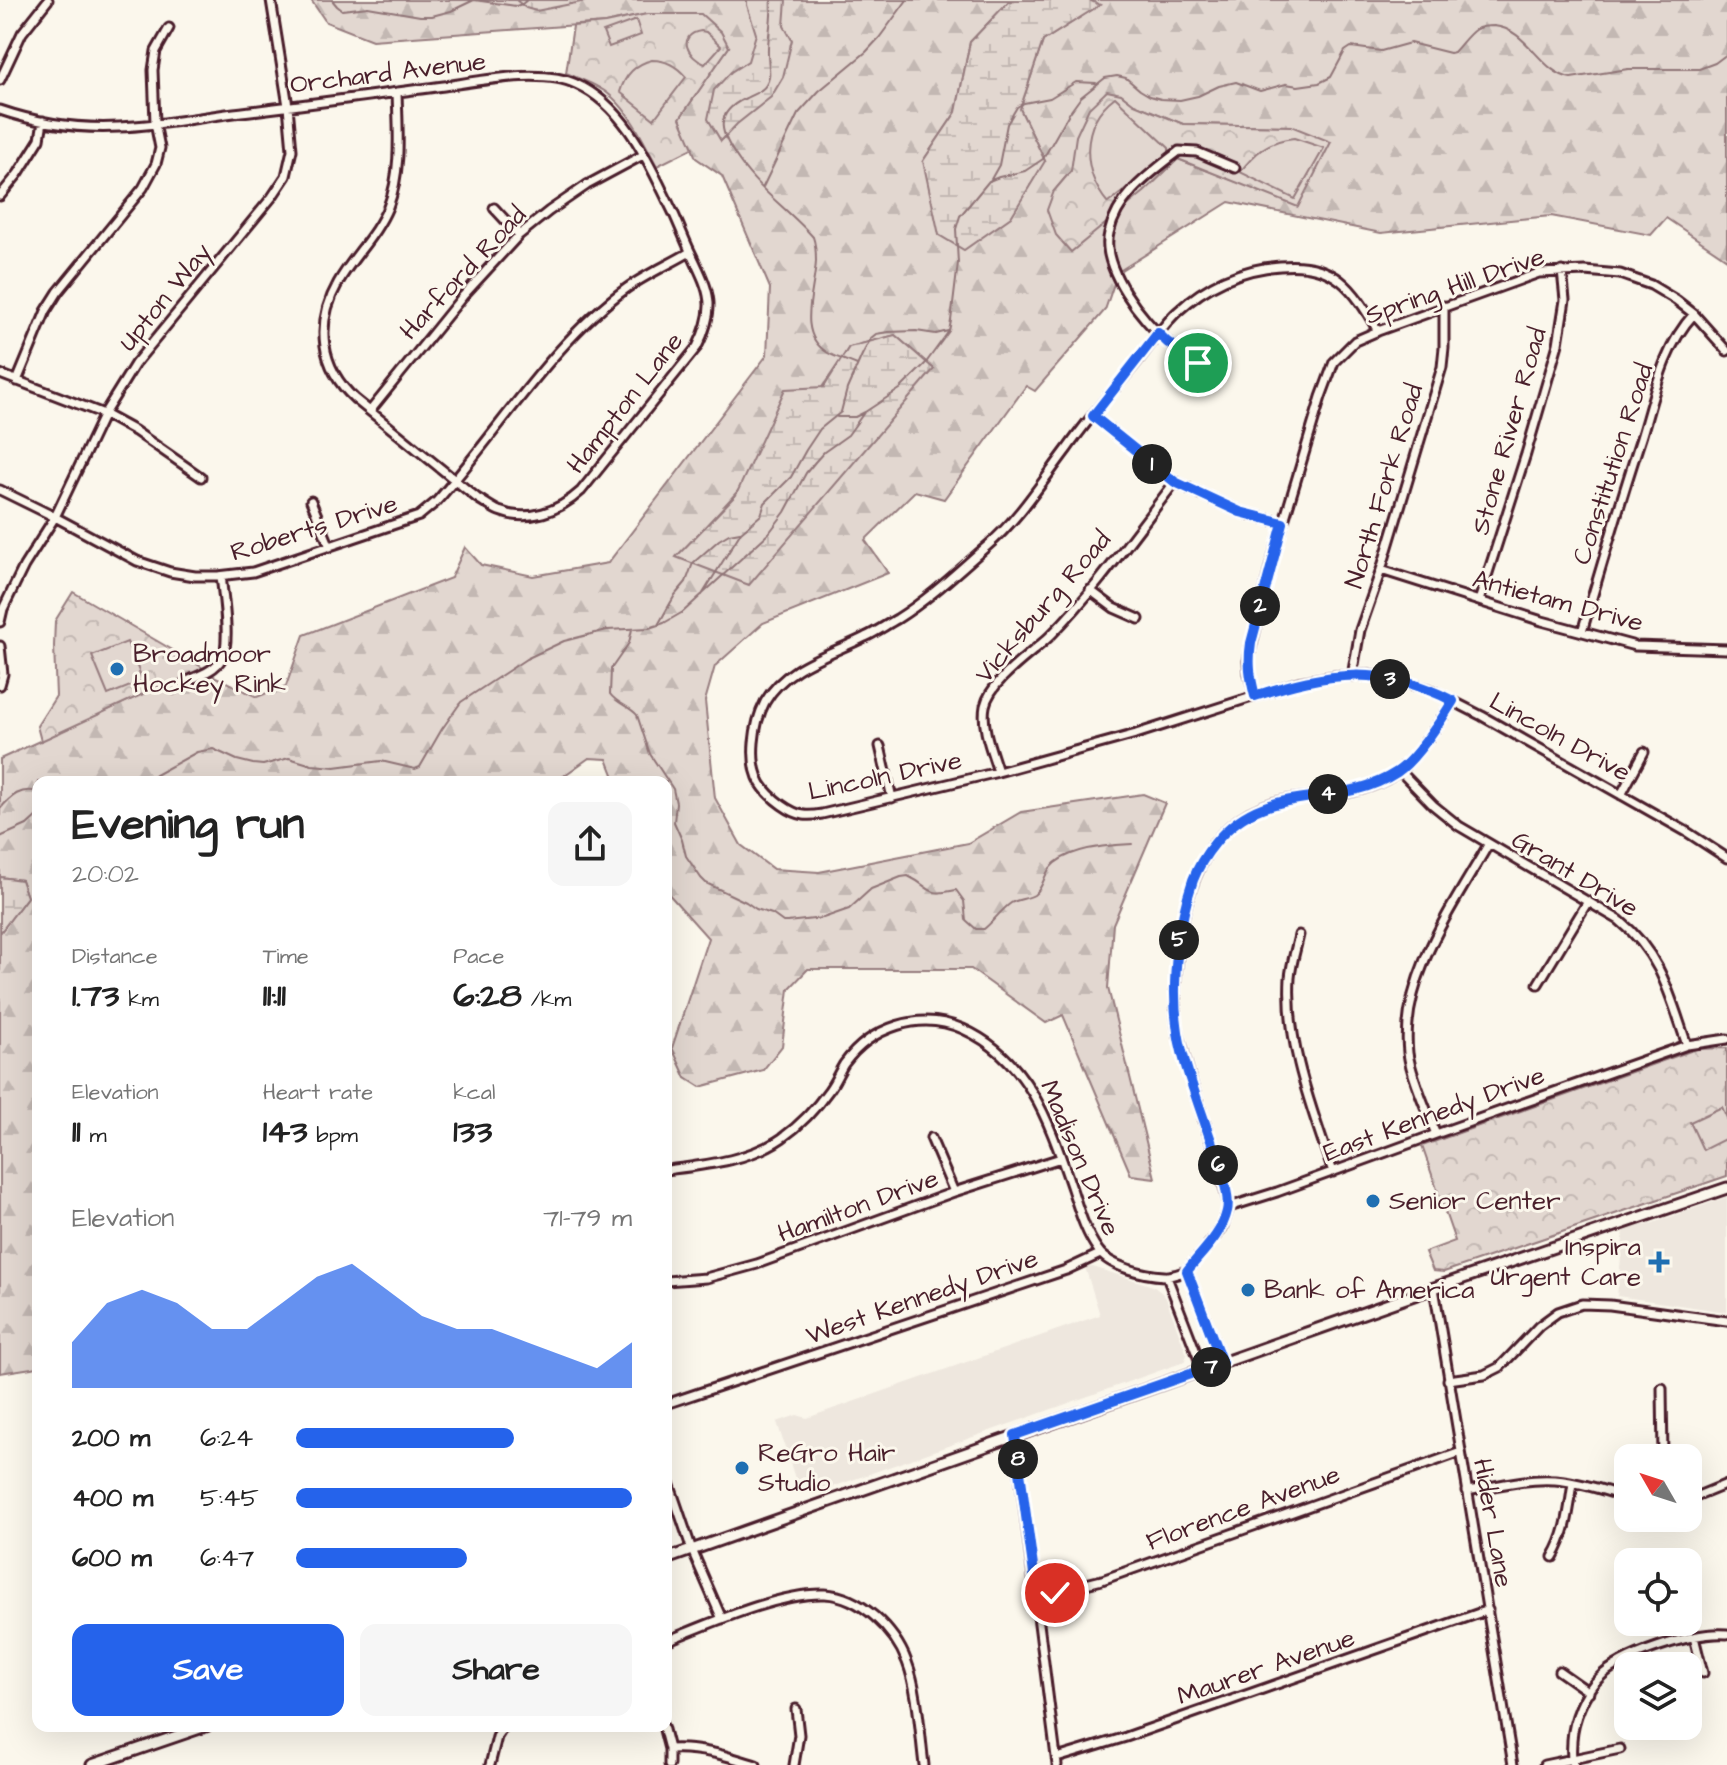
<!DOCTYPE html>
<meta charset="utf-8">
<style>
body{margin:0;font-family:"Architects Daughter",sans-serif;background:#f6f6f6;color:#222;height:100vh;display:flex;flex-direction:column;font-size:30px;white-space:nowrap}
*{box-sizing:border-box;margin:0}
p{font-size:26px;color:#767676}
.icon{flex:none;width:44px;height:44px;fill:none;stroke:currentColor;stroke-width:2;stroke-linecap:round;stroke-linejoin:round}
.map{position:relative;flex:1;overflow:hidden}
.panel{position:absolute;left:32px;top:776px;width:640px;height:956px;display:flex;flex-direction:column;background:#fff;border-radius:16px;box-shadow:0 8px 32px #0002}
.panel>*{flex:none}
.needle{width:52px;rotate:309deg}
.fabs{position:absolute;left:1614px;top:1444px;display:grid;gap:16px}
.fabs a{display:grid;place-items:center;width:88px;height:88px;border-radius:16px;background:#fff;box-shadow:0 8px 32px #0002;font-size:40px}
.pin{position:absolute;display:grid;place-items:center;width:68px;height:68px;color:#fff;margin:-34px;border:4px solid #fff;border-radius:50%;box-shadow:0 2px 8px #0007}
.km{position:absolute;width:40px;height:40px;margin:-20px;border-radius:50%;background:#222;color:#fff;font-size:22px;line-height:40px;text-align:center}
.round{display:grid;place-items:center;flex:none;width:84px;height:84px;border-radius:16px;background:#f6f6f6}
.overview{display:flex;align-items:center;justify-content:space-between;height:136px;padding:0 40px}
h1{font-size:44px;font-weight:700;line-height:60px}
.figures{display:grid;grid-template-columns:repeat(3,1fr);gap:12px;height:136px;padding:8px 40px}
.figures div{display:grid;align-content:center}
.figures b{font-size:34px;font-weight:700}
.figures small{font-size:22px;font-weight:400}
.figures p{font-size:22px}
.chart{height:224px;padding:16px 40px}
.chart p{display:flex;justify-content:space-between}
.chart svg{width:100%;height:144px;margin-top:8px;fill:#2563eb;opacity:.7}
.cta{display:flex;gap:16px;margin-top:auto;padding:16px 40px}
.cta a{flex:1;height:92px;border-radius:16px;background:#2563eb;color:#fff;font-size:32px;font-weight:700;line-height:92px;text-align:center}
.cta a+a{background:#f6f6f6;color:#222}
ul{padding:0 40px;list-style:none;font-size:26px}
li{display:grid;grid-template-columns:128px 96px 1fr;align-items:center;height:60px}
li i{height:20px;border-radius:10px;background:#2563eb}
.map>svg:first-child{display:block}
.built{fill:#eee7de}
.forest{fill:url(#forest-firs);stroke:#967b7e;stroke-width:2;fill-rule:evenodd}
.wetland{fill:url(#wetland-marsh);stroke:#967b7e;stroke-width:2}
.park{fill:url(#park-crowns);stroke:#967b7e;stroke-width:2}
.garden{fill:#e2d7d0;stroke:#967b7e;stroke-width:2}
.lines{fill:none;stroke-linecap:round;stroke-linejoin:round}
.stream{stroke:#907477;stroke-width:2}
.minor-casing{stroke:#4a1f2b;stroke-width:13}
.major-casing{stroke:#4a1f2b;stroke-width:15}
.minor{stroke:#fbf7ec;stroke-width:7}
.major{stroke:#fbf7ec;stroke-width:9}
.route-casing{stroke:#fff;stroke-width:16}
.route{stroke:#2563eb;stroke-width:10}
.poi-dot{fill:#1f6fb2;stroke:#fbf7ec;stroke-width:3}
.labels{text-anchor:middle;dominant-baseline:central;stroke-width:6;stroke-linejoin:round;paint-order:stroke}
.street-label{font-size:26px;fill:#4a1f2b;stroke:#fbf7ec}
.poi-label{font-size:26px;fill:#4a1f2b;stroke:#fbf7ec;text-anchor:start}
</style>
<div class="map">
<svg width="1727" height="1765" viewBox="0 0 1727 1765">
<defs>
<pattern id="forest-firs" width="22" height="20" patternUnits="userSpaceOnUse" patternTransform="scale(2)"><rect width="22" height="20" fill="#e2d7d0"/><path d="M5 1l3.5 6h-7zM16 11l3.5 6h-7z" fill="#c3b8b3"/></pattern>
<pattern id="wetland-marsh" width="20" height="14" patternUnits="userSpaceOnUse" patternTransform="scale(2)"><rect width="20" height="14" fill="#e2d7d0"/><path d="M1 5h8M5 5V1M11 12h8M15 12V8" fill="none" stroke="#c3b8b3"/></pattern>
<pattern id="park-crowns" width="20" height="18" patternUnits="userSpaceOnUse" patternTransform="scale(2)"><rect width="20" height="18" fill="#e2d7d0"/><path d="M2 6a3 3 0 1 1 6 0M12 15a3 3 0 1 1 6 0" fill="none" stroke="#c3b8b3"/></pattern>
</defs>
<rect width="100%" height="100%" fill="#fbf7ec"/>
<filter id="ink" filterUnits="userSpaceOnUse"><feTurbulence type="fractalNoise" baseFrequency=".0125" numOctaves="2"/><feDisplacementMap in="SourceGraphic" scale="16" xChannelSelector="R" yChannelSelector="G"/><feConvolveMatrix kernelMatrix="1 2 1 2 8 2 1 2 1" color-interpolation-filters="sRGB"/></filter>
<g filter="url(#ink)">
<path class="built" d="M1727,1197V1312L1617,1296L1624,1229L1640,1225H1647Z
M1085,1267H1093L1153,1286L1162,1293L1166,1298L1187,1355L1184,1362L827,1489L800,1494L777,1422L797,1415L807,1418L1100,1315Z"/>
<path class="forest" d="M311,0H1014L1008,2L970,42L956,112L923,161H1045L1020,109L1043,41L1099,5L1089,0H1727V259L1666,218L1651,235L1551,216L1381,233L1229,202L1118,272L1105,310L1035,391L1026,386L944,499L915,491L865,540L888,573L763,623L715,666L705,701L715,798L741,845L773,869L819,872L968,843L1021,812L1143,794L1165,803L1113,924L1108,988L1155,1178L1131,1175L1063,1015L1046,1023L971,969H808L789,989L782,1046L763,1070L700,1087L686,1078L672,1048L708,938L666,891V782H616L607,759L589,758L555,782H38V1367L0,1373V933L27,897L21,880L0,877V759L158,687L174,695L212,675L257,697L286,686L304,635L451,578L465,547L481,565L533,576L608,563L767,355L770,288L722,176L696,158L680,118L729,47L647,14L605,23L372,40L326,22ZM1121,94L1134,104L1183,124L1291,126L1232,180L1178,159L1144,192L1054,191L1071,171ZM895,335L934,369L676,557C739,492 801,424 849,347Z"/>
<path class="wetland" d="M516,0H591L536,11L526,8Z
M747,0H786L784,26L792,40L783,77L771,97L737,124L721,141L708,119L714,90L731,72L748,61L756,34L747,5Z
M1014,0H1089L1100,5L1043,41L1020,109L1045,161L1011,217L964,250L939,235L923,161L956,112L970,42L1008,2Z
M895,335L934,369L749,585L676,557L736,495L785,389L824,387L849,347Z
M0,877L21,880L27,897L0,933Z"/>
<path class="park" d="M647,14H701L721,32L729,47L680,118L693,148L657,166C644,142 632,115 612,97C599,85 582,80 566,73L573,26L605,23Z
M1107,91L1121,94L1134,104L1183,124L1291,126L1331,142L1298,207L1178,159L1144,192L1071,252L1056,235L1047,210L1054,191L1071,171L1076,136L1089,108Z
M73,592L200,666L212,675L174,695L158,687L41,741L37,726L56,696L54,646L55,621Z
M1727,1048V1176L1444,1272L1433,1271L1425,1252L1455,1241L1422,1146L1696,1049Z"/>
<path class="garden" d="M636,20L641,35L609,47L603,32Z
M701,31L706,32L721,46L705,64C688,58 676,35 701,31Z
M652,60C667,60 677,66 686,77L654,119L620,92C625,75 635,64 652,60Z
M1115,97L1169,148V156L1108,203C1081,172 1080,123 1115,97Z
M1294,138L1324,148L1295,199L1240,172C1255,153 1268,140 1294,138Z
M127,642L143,681L108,695L92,656Z
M1722,1107L1727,1118V1138L1703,1150L1690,1122Z"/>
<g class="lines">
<path class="stream" d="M332,0L337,6L342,10L368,7L420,16H432L451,11L474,0L516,6L522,4L527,0
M771,0C773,18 767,37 768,55C768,65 772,76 766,85C762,92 753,94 746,98C711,114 721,135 740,162C760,191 790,211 813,237C816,245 816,252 816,261C815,291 795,334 828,353C837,358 848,361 857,365
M990,181L999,165L1007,124L1017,107L1024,103L1050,98L1076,82L1096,83
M763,187L798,114L819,91L866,52L879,38L907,0
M837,417H855L865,412L900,389L925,364L949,331L951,321L958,263L956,229L960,216L989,181L999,177L1025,171L1043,159L1068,115L1081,97L1105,78L1117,76L1126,78L1140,90L1150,96L1161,99L1180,100L1198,96L1219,86L1236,82L1260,91L1286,84L1298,86L1319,83L1331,77L1345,51L1351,47L1381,51L1410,43L1450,53L1454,52C1461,45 1467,35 1476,29C1482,26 1488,26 1494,26C1528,29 1539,72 1571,78L1628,69H1699L1715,63L1727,54
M702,595L741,532L761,515L765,503L791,477L806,450L820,429L841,412L847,389L862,355L871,338L876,334L888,332L916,331L936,334L948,331
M658,625L675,595L686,582L693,563L719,540L729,534L740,532
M632,629L629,643L611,669L610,694C617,704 630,706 637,715L650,754L673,789L676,803L674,822L682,840L686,856L701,878L706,883L746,902L756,909L772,914L783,922H787L823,918L849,909L871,889L901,877L908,876C933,888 925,897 956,890L964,901L966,920L976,929H984C993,922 1001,910 1011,903C1018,899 1027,899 1034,895C1043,889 1043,877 1050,868C1065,849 1108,845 1132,844
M102,782L118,775L148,779L197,752L213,749L237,760L253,764L263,765L289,758L312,765L335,767L381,761L415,769L420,767L442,729L461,702L526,659L564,641L607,630L649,628L664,623L683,612L769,533L785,512L806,473L815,462L824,452L848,435L863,414
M0,809C11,796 21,787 38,792
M0,837L27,825L38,815"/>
<defs>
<path id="minor" d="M0,80L22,33L48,0
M0,110C38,123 79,129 119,127C156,126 197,118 234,113C304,105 374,95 444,86C480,81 543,68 576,84C627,107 650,166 673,212C679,225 684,238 690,251C709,291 718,305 697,347L581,491C559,511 529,523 499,511C492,508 484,502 477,498L355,399C320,367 315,324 338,283C353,256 376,236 388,207C402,171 398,130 397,92
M0,196L18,174L40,139L43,121
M494,208L519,235
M1378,331C1353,288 1335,261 1280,266C1241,269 1206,285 1177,312C1161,327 1149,347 1135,364C1112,392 1088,419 1067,449C1042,482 1018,520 986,547C957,572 929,599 897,619C886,625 876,632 865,637C830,655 786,665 765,702C754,723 748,762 761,784C766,792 775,800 782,805C789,810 796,814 804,815C810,816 816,815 822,814L998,772L1136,734L1299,682L1335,676L1370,675L1399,681L1429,689L1482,716L1687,832L1727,858
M1221,373C1202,364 1184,355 1168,342C1143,322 1100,267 1109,233C1118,195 1150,174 1179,151L1197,152L1235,168
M0,374L104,414L135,431L201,477
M17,381L46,311L58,292L143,188L156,164L160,148L155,123L153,70L156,51L169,28
M370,411L463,296L519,235L549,211L587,185L643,155
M1093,416L1175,482L1240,512L1283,523
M0,490L55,517L137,561L170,572L195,576H218L253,572L419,516L436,502C497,434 553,341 627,288C647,274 670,264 690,252
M311,501L330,547
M1381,570L1542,621L1635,646L1727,649
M1090,590L1114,608L1139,619
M1479,601L1526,454L1558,344L1565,300L1562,271
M0,622L3,609L24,566L55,517L104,414L135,364L272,197L286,176L292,150L288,106L271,0
M1582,632C1601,567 1620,502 1641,438C1654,396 1663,347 1694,314
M0,646L3,674L0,685
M1352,676L1360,630L1381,570L1442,367L1444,348V306
M185,682C198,676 215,671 222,658C231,644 223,594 221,576
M1255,696L1249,674L1248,661L1270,568L1321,397L1334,362L1355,341L1378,331L1539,273L1585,271L1620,274L1651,285L1676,300L1694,314L1727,351
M880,746L892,798
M1400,771L1433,805L1459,826L1619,920C1661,954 1670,996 1687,1045
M998,772C992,752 981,727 985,706C991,679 1032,654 1051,635C1095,591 1136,532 1175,482
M1621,795L1644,752
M1299,935C1296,949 1291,964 1290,978C1286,1045 1312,1109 1333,1172
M1538,984L1587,903
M1436,1134C1427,1111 1411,1076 1408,1053C1400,979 1453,906 1488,845
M931,1138L954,1192
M666,1170C705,1165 749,1161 782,1138C799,1126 817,1107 829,1090C835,1082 839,1072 844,1064C871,1027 920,1010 963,1029C1030,1059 1050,1125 1072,1189C1079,1210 1085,1232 1098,1250C1109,1267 1145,1275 1164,1276C1171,1277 1180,1273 1187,1271
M1229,1207C1218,1155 1197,1106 1184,1055C1182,1045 1178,1035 1177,1026C1174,1006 1175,985 1177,965C1182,899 1201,824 1273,803C1297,796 1322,797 1346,793C1365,789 1387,782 1401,769C1421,752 1439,723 1453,701
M1187,1271L1222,1228L1229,1207L1277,1192L1436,1134L1687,1045L1727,1039
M1187,1271L1222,1363
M1167,1277L1203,1370
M666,1281L706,1278L757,1264L954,1192L1061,1158
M1434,1288L1513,1765
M1448,1380L1484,1375L1500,1367L1539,1326L1558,1312L1582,1304L1610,1305L1727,1321
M1662,1388L1663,1458
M666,1404L1066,1270L1100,1254
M1015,1435L1057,1765
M666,1474L692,1550L722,1619
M1467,1491C1496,1486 1526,1478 1555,1480C1579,1482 1605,1490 1628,1498
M1688,1500L1727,1484
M1553,1557C1567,1534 1569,1509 1573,1483
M1037,1596L1102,1580L1461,1452
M1694,1637L1703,1673
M666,1641C709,1624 780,1592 825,1594C861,1596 895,1630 907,1662C918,1690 920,1734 924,1765
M1559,1671L1589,1692
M663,1726L669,1749V1765
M669,1749C699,1747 727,1756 756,1765
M1057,1758L1126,1737L1488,1610
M490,1765L497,1737L504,1726
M794,1765L799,1735L796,1709
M1544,1765L1620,1749
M1574,1765C1570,1757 1572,1749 1572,1740C1573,1721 1584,1692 1599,1678C1621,1655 1695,1631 1727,1634"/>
<path id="major" d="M666,1559L1434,1288L1727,1188
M92,1765L206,1726"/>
</defs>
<use href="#minor" class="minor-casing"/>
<use href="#major" class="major-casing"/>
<use href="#minor" class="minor"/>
<use href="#major" class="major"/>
</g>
</g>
<g class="lines" filter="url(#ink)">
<defs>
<path id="route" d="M1055,1593L1037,1596L1015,1435L1222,1363L1187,1271C1202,1252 1222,1234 1227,1211C1232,1192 1211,1143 1205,1123C1195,1093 1180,1055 1177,1024C1171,980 1179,921 1193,880C1198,867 1206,854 1215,843C1267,778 1336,812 1397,772C1415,760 1441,721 1453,701C1381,664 1329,672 1255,696C1250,677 1248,663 1251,643L1283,523L1240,512L1175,482L1093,416L1158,333L1167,342L1198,363"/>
</defs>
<use href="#route" class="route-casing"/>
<use href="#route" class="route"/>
</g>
<g class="poi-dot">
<circle cx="117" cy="669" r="8"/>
<circle cx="1373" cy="1201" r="8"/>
<path d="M1655 1250h8v8h8v8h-8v8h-8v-8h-8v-8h8z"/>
<circle cx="1248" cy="1290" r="8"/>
<circle cx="742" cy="1468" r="8"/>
</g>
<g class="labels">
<g class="street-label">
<text transform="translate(388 73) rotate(-7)">Orchard Avenue</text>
<text transform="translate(463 273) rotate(-47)">Harford Road</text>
<text transform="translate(1455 286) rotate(-19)">Spring Hill Drive</text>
<text transform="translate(165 297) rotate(-51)">Upton Way</text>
<text transform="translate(625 403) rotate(-52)">Hampton Lane</text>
<text transform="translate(1509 431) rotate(-74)">Stone River Road</text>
<text transform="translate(1613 464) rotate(-72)">Constitution Road</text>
<text transform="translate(1384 486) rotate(-73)">North Fork Road</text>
<text transform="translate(314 528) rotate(-17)">Roberts Drive</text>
<text transform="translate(1558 601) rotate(15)">Antietam Drive</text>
<text transform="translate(1043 607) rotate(-49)">Vicksburg Road</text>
<text transform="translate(1560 737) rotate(29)">Lincoln Drive</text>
<text transform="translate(885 776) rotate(-12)">Lincoln Drive</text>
<text transform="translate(1575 874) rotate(31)">Grant Drive</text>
<text transform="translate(1434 1114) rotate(-20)">East Kennedy Drive</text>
<text transform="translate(1080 1158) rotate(67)">Madison Drive</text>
<text transform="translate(858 1206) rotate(-20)">Hamilton Drive</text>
<text transform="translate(922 1297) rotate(-19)">West Kennedy Drive</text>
<text transform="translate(1243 1508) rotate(-20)">Florence Avenue</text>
<text transform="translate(1493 1523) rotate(80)">Hider Lane</text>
<text transform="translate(1266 1667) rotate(-19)">Maurer Avenue</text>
</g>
<g class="poi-label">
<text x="133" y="654">Broadmoor<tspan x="133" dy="30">Hockey Rink</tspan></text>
<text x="1389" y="1201">Senior Center</text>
<text x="1641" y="1247" text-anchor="end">Inspira<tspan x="1641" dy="30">Urgent Care</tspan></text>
<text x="1264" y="1290">Bank of America</text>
<text x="758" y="1453">ReGro Hair<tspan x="758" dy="30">Studio</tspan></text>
</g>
</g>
</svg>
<div class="fabs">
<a><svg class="needle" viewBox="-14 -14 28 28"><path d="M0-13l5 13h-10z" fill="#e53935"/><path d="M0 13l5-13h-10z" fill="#767676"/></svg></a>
<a><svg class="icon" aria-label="locate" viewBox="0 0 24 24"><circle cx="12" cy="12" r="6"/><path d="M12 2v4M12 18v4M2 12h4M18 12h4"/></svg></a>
<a><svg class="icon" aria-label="layers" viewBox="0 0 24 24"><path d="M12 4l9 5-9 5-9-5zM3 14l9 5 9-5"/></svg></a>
</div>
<div class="pin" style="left:1198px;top:363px;background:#1e9e55"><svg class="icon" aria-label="arrive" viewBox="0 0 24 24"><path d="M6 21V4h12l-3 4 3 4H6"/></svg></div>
<div class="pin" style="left:1055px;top:1593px;background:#d93025"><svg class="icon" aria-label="check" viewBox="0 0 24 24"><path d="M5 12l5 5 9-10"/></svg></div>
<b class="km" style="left:1152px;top:464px">1</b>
<b class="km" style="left:1260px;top:606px">2</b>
<b class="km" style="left:1390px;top:679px">3</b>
<b class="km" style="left:1328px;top:794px">4</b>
<b class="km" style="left:1179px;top:940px">5</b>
<b class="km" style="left:1218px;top:1165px">6</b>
<b class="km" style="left:1211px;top:1367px">7</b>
<b class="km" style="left:1018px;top:1459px">8</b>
<section class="panel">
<div class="overview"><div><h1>Evening run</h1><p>20:02</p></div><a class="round"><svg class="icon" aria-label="share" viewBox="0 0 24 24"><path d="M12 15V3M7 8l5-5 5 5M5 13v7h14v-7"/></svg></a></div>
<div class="figures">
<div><p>Distance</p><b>1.73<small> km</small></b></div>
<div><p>Time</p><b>11:11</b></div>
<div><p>Pace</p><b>6:28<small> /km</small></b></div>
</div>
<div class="figures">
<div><p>Elevation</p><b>11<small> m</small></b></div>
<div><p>Heart rate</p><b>143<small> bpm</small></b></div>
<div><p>kcal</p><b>133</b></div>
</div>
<div class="chart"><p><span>Elevation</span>71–79 m</p>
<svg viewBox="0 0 160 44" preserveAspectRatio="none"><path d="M0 44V30L10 18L20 14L30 18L40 26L50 26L60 18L70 10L80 6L90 14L100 22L110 26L120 26L130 30L140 34L150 38L160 30V44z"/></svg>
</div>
<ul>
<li><b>200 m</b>6:24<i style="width:65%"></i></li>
<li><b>400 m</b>5:45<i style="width:100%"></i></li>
<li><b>600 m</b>6:47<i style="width:51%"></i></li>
</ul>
<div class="cta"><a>Save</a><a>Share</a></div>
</section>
</div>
